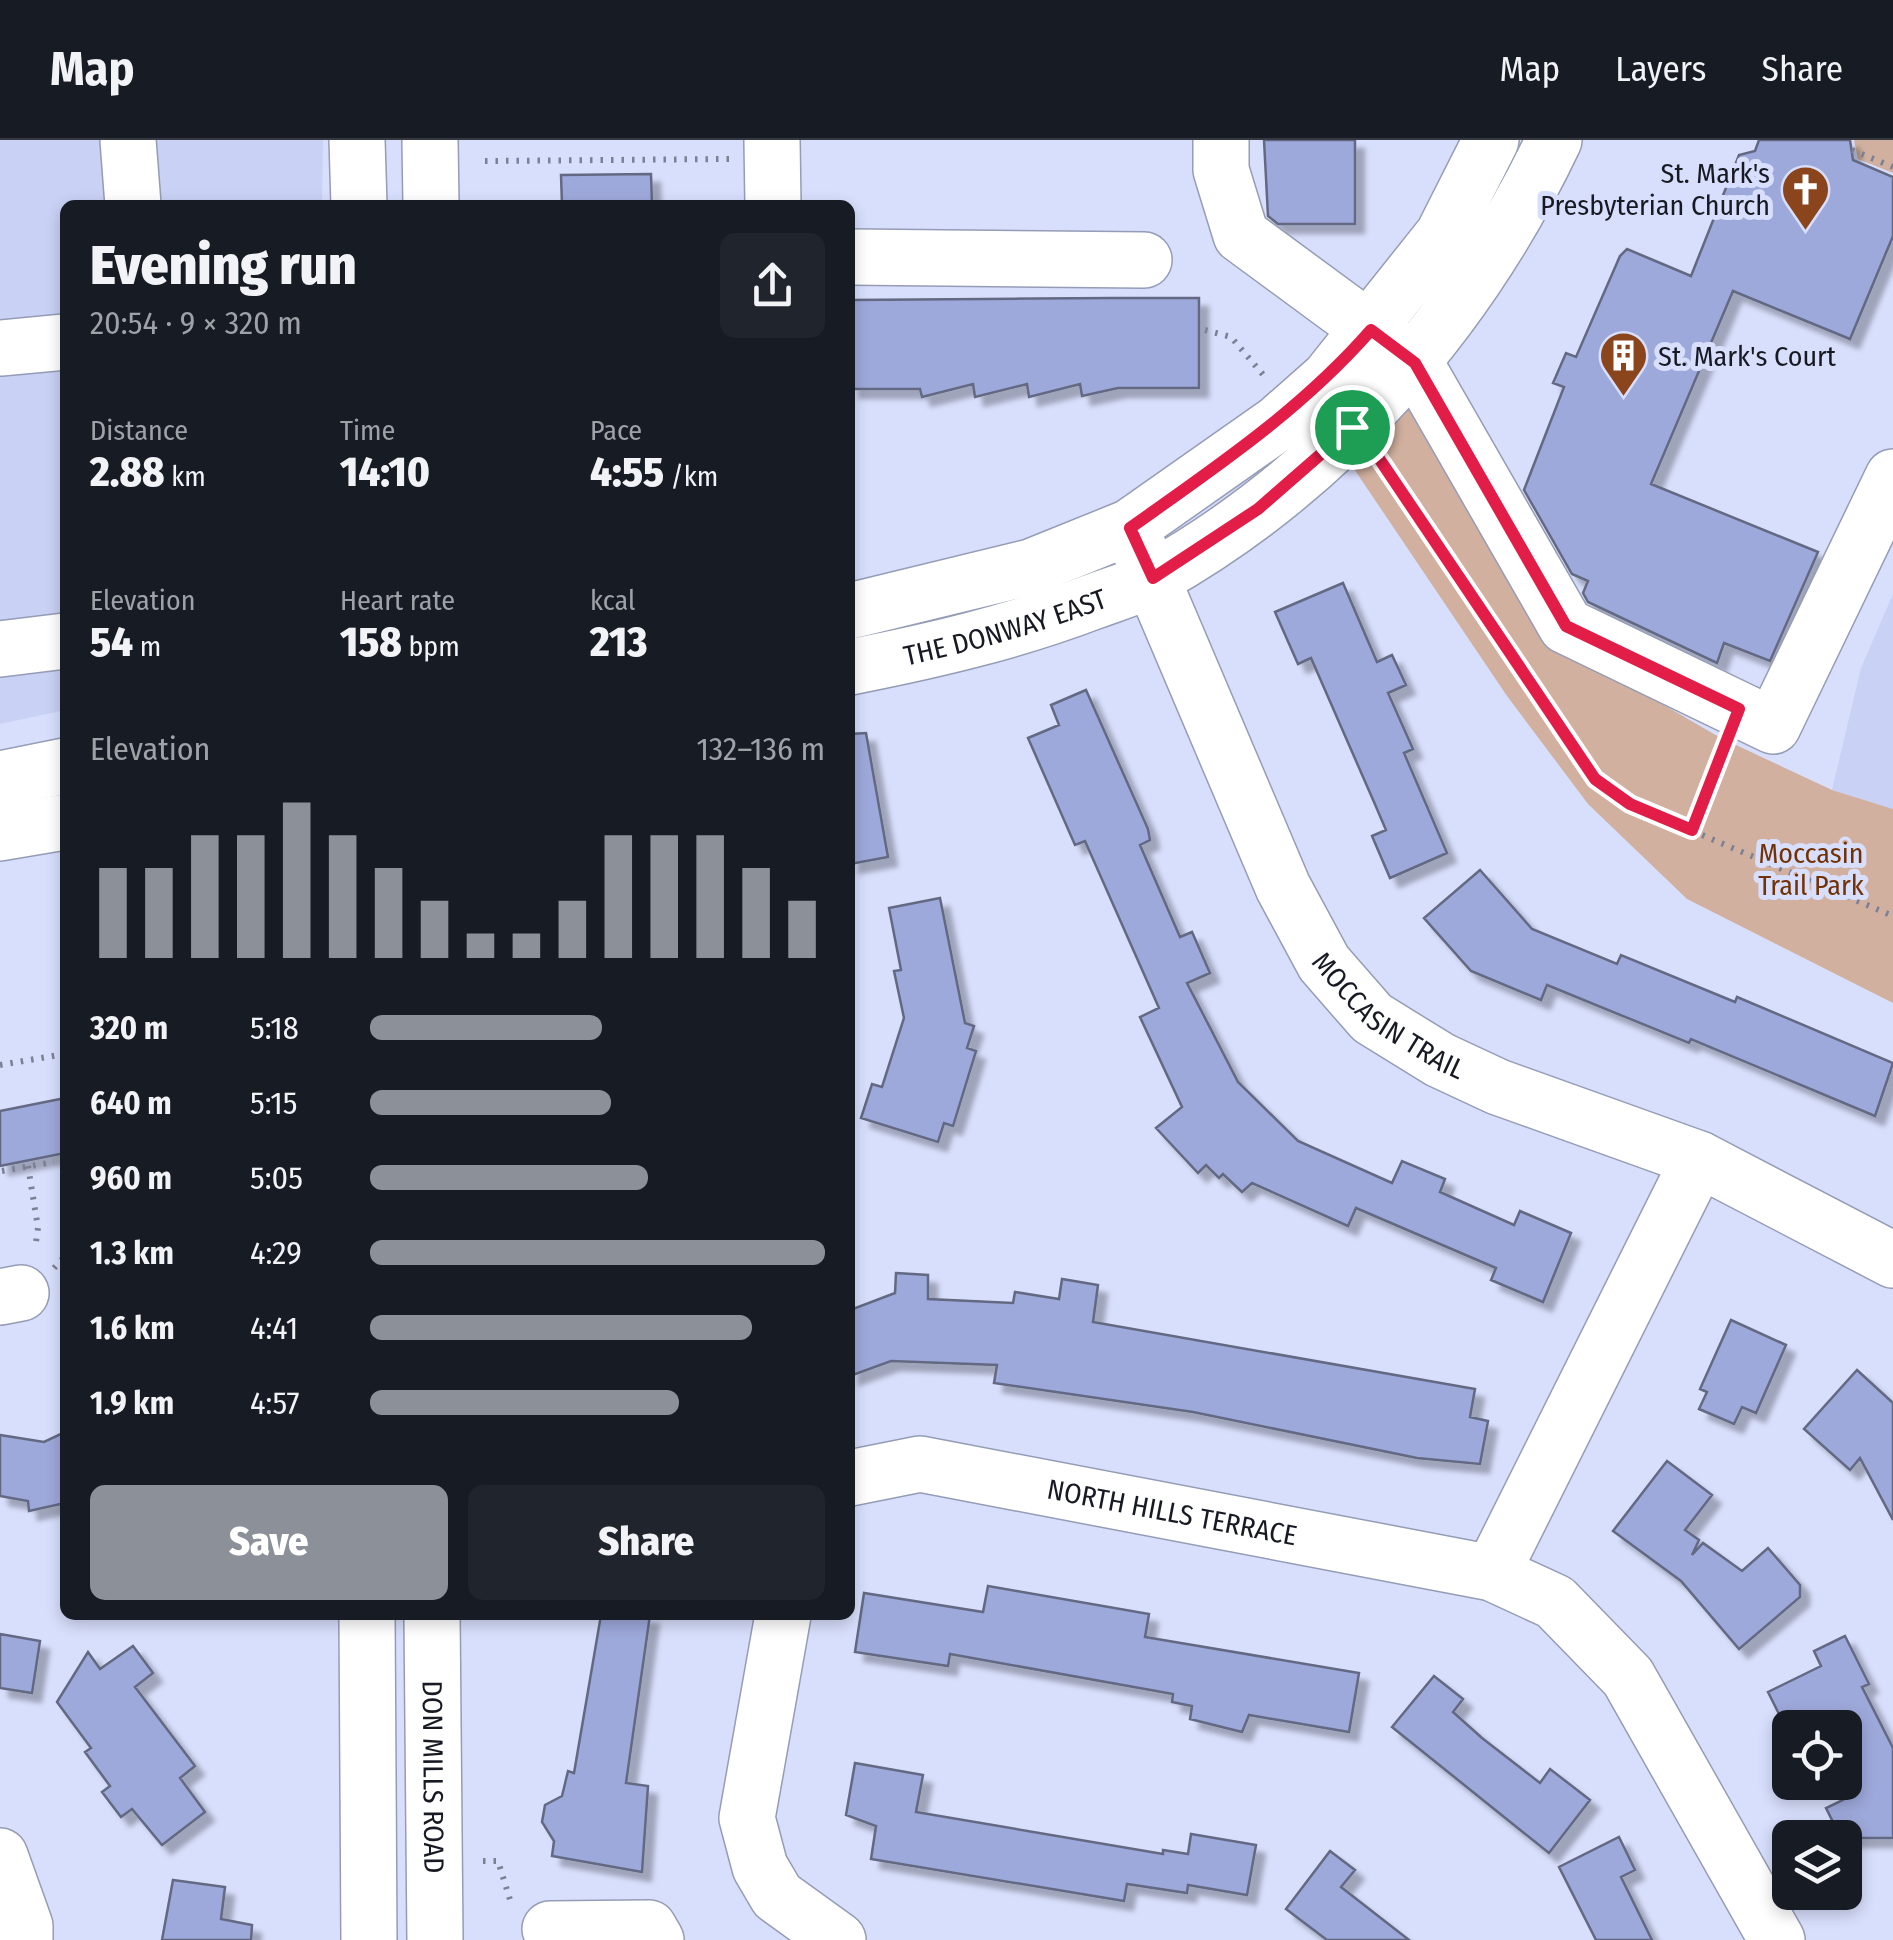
<!DOCTYPE html>
<meta charset="utf-8">
<style>
body{margin:0;font-family:"Fira Sans Condensed",sans-serif;background:#20242c;color:#f1f3f6;height:100vh;display:flex;flex-direction:column;font-size:38px;white-space:nowrap}
*{box-sizing:border-box;margin:0}
p{font-size:32px;color:#9ea1a6}
.icon{flex:none;width:55px;height:55px;fill:none;stroke:currentColor;stroke-width:2;stroke-linecap:round;stroke-linejoin:round}
.map{position:relative;flex:1;overflow:hidden}
.details{position:absolute;left:60px;top:60px;width:795px;height:1420px;display:flex;flex-direction:column;background:#171b24;border-radius:15px;box-shadow:0 5px 15px #0003}
.details>*{flex:none}
.controls{position:absolute;left:1772px;top:1570px;display:grid;gap:20px}
.controls a{display:grid;place-items:center;width:90px;height:90px;border-radius:15px;background:#171b24;box-shadow:0 5px 15px #0003;font-size:50px}
.pin{position:absolute;display:grid;place-items:center;width:85px;height:85px;color:#fff;margin:-42px;border:5px solid #fff;border-radius:50%;box-shadow:0 2px 10px #0007}
.round{display:grid;place-items:center;flex:none;width:105px;height:105px;border-radius:15px;background:#20242c}
.overview{display:flex;align-items:center;justify-content:space-between;height:170px;padding:0 30px}
h1{font-size:55px;font-weight:800;line-height:75px}
.stats{display:grid;grid-template-columns:repeat(3,1fr);gap:15px;height:170px;padding:10px 30px}
.stats div{display:grid;align-content:center}
.stats b{font-size:42px;font-weight:800}
.stats small{font-size:28px;font-weight:400}
.stats p{font-size:28px}
.chart{height:280px;padding:20px 30px}
.chart p{display:flex;justify-content:space-between}
.chart svg{width:100%;height:180px;margin-top:10px;stroke:#8c9099;stroke-width:6}
.button{display:flex;gap:20px;margin-top:auto;padding:20px 30px}
.button a{flex:1;height:115px;border-radius:15px;background:#8c9099;color:#fff;font-size:40px;font-weight:800;line-height:115px;text-align:center}
.button a+a{background:#20242c;color:#f1f3f6}
ul{padding:0 30px;list-style:none;font-size:32px}
li{display:grid;grid-template-columns:160px 120px 1fr;align-items:center;height:75px}
li i{height:25px;border-radius:12px;background:#8c9099}
header{display:flex;align-items:center;gap:60px;box-sizing:border-box;height:140px;padding:0 50px;background:#171b24;border-bottom:2px solid #363941}
header strong{font-size:48px}
nav{display:flex;gap:55px;margin-inline-start:auto;font-size:35px}
.map>svg:first-child{display:block}
.built{fill:#c9d1f5}
.green{fill:#d1b09f}
.building{fill:#9ea9db;stroke:#636982;stroke-width:2.5;filter:url(#shadow)}
.lines{fill:none;stroke-linecap:round;stroke-linejoin:round}
.minor-casing{stroke:#959cb6;stroke-width:58}
.major-casing{stroke:#959cb6;stroke-width:58}
.path{stroke:#7c8094;stroke-width:6;stroke-dasharray:2.5 8;stroke-linecap:butt}
.minor{stroke:#fff;stroke-width:55}
.major{stroke:#fff;stroke-width:55}
.route-casing{stroke:#fff;stroke-width:20}
.route{stroke:#e11d48;stroke-width:12}
.labels{text-anchor:middle;dominant-baseline:central;stroke-width:10;stroke-linejoin:round;paint-order:stroke}
.poi-label{font-size:28px;fill:#171923;stroke:#d8dffc;text-anchor:end}
.street-label{font-size:28px;fill:#171923;stroke:#d8dffc}
.park-label{font-size:28px;fill:#723206;stroke:#d8dffc}
</style>
<header>
<strong>Map</strong>
<nav><a>Map</a><a>Layers</a><a>Share</a></nav>
</header>
<div class="map">
<svg width="1893" height="1800" viewBox="0 0 1893 1800">
<defs>
<filter id="shadow"><feDropShadow dx="9" dy="9" stdDeviation="2.5" flood-color="#0004"/></filter>
</defs>
<rect width="100%" height="100%" fill="#d8dffc"/>
<path class="built" d="M0,0H323L322,65H65V570L0,584Z
M1893,454V669L1832,650L1861,528Z"/>
<path class="green" d="M1854,0H1893V33L1858,19Z
M1405,261L1562,506L1719,597L1832,650L1893,669V863L1687,759L1588,664L1507,556L1348,320Z"/>
<path class="building" d="M1264,0H1355V84H1278L1268,76Z
M1759,0H1850L1853,20L1893,37V96L1850,199L1733,151L1651,344L1818,412L1770,521L1724,503L1717,523L1588,462L1583,453L1588,441L1572,434L1524,350L1564,247L1553,243L1566,213L1576,217L1620,116L1627,109L1691,136L1739,15L1755,11Z
M651,34L652,65H562L561,35Z
M1113,158H1199V248H1118L1082,256L1080,244L1029,257L1027,244L975,257L973,244L922,257L920,249H850V160Z
M1343,443L1377,522L1392,515L1406,545L1388,553L1413,609L1404,613L1447,713L1390,738L1372,696L1386,690L1374,662L1311,518L1298,524L1275,472Z
M1086,550L1148,689L1150,700L1140,705L1180,797L1192,792L1210,833L1187,843L1238,942L1298,1001L1392,1043L1402,1021L1445,1039L1440,1052L1514,1085L1520,1071L1571,1093L1543,1162L1491,1140L1496,1128L1356,1068L1348,1086L1252,1043L1242,1052L1223,1034L1219,1038L1206,1025L1198,1033L1156,988L1182,967L1140,877L1159,868L1085,701L1075,705L1028,598L1059,585L1051,565Z
M866,593L888,717L850,724V594Z
M1480,730L1532,789L1617,824L1621,815L1735,862L1737,857L1893,923L1875,976L1691,899L1689,903L1547,845L1541,860L1471,831L1424,778Z
M940,758L965,883L974,886L967,908L976,911L953,986L944,983L938,1002L861,978L872,944L882,947L904,878L894,831L901,830L889,768Z
M65,958V1013L0,1026V971Z
M896,1133L928,1135V1159L1013,1163L1015,1152L1059,1159L1062,1139L1098,1145L1093,1182L1475,1249L1470,1277L1488,1281L1480,1324L1417,1318L1193,1272L994,1243L997,1225L891,1221L850,1236V1170L895,1153Z
M1731,1180L1786,1205L1756,1273L1742,1267L1734,1284L1699,1269L1707,1252L1700,1249Z
M1857,1230L1893,1263V1380L1860,1318L1850,1330L1804,1289Z
M65,1292V1363L29,1371L28,1361L0,1356V1295L44,1302Z
M1667,1321L1712,1355L1685,1390L1699,1400L1692,1415L1703,1403L1742,1431L1768,1408L1800,1445V1457L1739,1509L1681,1441L1613,1391Z
M988,1446L1149,1474L1145,1497L1359,1533L1349,1592L1249,1575L1242,1592L1190,1579L1192,1566L1172,1562L1173,1554L950,1514L948,1526L855,1512L864,1453L983,1472Z
M601,1475H650L626,1643L648,1646L642,1732L552,1716L554,1701L542,1682L545,1665L562,1656L568,1631L574,1633Z
M0,1494L40,1501L32,1553L0,1548Z
M1845,1496L1869,1544L1862,1547L1893,1608V1698H1841L1826,1668L1843,1660L1834,1642H1845V1588H1805L1797,1572L1782,1580L1768,1552L1821,1526L1814,1511Z
M133,1506L153,1533L135,1547L195,1626L180,1638L205,1672L162,1705L132,1669L121,1677L102,1652L110,1646L85,1612L91,1608L57,1562L88,1512L100,1529Z
M1434,1536L1463,1559L1453,1572L1482,1598L1540,1643L1550,1629L1590,1660L1549,1713L1392,1587Z
M855,1623L923,1635L916,1672L1163,1714V1710L1188,1714L1191,1694L1256,1705L1247,1755L1188,1745L1187,1753L1127,1744L1124,1761L871,1719L876,1686L846,1675Z
M1619,1697L1635,1730L1621,1737L1652,1800H1596L1559,1727Z
M1330,1711L1355,1730L1341,1747L1409,1800H1327L1286,1769Z
M173,1740L225,1747L221,1779L252,1785L251,1800H162Z"/>
<g class="lines">
<defs>
<g id="minor">
<path d="M128,0L133,65"/>
<path d="M772,0L773,65"/>
<path d="M1221,0V30L1241,95L1415,223L1566,486L1773,586L1893,337"/>
<path d="M850,117L1144,120"/>
<path d="M0,208L65,202"/>
<path id="s1" d="M1130,387L1283,747L1324,823L1372,878L1440,920L1498,947L1699,1019L1893,1120"/>
<path d="M850,471L1031,427L1130,387L1278,283L1329,238L1443,95L1491,0"/>
<path d="M0,509L65,501"/>
<path id="s2" d="M850,527C932,511 1013,492 1092,462C1113,454 1136,448 1155,437C1331,338 1468,181 1554,0"/>
<path d="M0,639L65,626"/>
<path d="M0,693L65,682"/>
<path d="M0,1157L21,1153"/>
<path id="s3" d="M850,1338L920,1324L1492,1433L1555,1462L1628,1537L1777,1800"/>
<path d="M1492,1433L1699,1019"/>
<path d="M783,1475L747,1678L760,1727L777,1756L838,1800"/>
<path d="M0,1716L25,1786V1800"/>
<path d="M550,1789L649,1788L656,1800"/>
</g>
<g id="major">
<path d="M357,0L359,65"/>
<path d="M430,0L431,65"/>
<path d="M367,1475L369,1800"/>
<path id="s4" d="M432,1475L435,1800"/>
</g>
</defs>
<use href="#minor" class="minor-casing"/>
<use href="#major" class="major-casing"/>
<path class="path" d="M1852,10L1893,27
M485,21L729,19
M1205,190L1231,197L1265,237
M1381,322L1595,639L1643,670L1893,776
M1692,691L1722,612
M65,873V892
M0,925L65,914
M28,1026L38,1088L35,1109
M2,1031L54,1022
M54,1128L65,1116
M483,1721H498L512,1766"/>
<use href="#minor" class="minor"/>
<use href="#major" class="major"/>
</g>
<g class="lines">
<defs>
<path id="route" d="M1371,190L1415,223L1566,486L1739,569L1692,690L1630,664L1595,639L1372,308L1352,287L1258,369L1153,438L1130,388C1216,327 1301,270 1371,190Z"/>
</defs>
<use href="#route" class="route-casing"/>
<use href="#route" class="route"/>
</g>
<defs>
<symbol id="church-pin" viewBox="-11 -11 22 30"><path d="M0 17L-7.5 6A9.5 9.5 0 1 1 7.5 6Z" fill="#8a451c" stroke="#d8dffc"/><path d="M-1.2-6h2.4v3.5h3.3v2.4h-3.3V6h-2.4V-.1h-3.3v-2.4h3.3Z" fill="#fff"/></symbol>
<symbol id="building-pin" viewBox="-11 -11 22 30"><path d="M0 17L-7.5 6A9.5 9.5 0 1 1 7.5 6Z" fill="#8a451c" stroke="#d8dffc"/><path d="M-4-6H4V6H1V3H-1V6H-4ZM-2.5-4.3h1.7v1.8h-1.7ZM.8-4.3h1.7v1.8H.8ZM-2.5-1h1.7V.8h-1.7ZM.8-1h1.7V.8H.8Z" fill="#fff"/></symbol>
</defs>
<g fill-rule="evenodd">
<use href="#church-pin" x="1778" y="22" width="55" height="75"/>
<use href="#building-pin" x="1596" y="188" width="55" height="75"/>
</g>
<g class="labels">
<g class="poi-label">
<text x="1770" y="33">St. Mark's<tspan x="1770" dy="32">Presbyterian Church</tspan></text>
<text x="1658" y="216" text-anchor="start">St. Mark's Court</text>
</g>
<g class="street-label">
<text stroke="none"><textPath href="#s2" startOffset="160">THE DONWAY EAST</textPath></text>
<text stroke="none"><textPath href="#s1" startOffset="562">MOCCASIN TRAIL</textPath></text>
<text stroke="none"><textPath href="#s3" startOffset="328">NORTH HILLS TERRACE</textPath></text>
<text stroke="none"><textPath href="#s4" startOffset="162">DON MILLS ROAD</textPath></text>
</g>
<g class="park-label">
<text x="1811" y="713">Moccasin<tspan x="1811" dy="32">Trail Park</tspan></text>
</g>
</g>
</svg>
<div class="controls">
<a><svg class="icon" aria-label="locate" viewBox="0 0 24 24"><circle cx="12" cy="12" r="6"/><path d="M12 2v4M12 18v4M2 12h4M18 12h4"/></svg></a>
<a><svg class="icon" aria-label="layers" viewBox="0 0 24 24"><path d="M12 4l9 5-9 5-9-5zM3 14l9 5 9-5"/></svg></a>
</div>
<div class="pin" style="left:1352px;top:287px;background:#1e9e55"><svg class="icon" aria-label="arrive" viewBox="0 0 24 24"><path d="M6 21V4h12l-3 4 3 4H6"/></svg></div>
<section class="details">
<div class="overview"><div><h1>Evening run</h1><p>20:54 · 9 × 320 m</p></div><a class="round"><svg class="icon" aria-label="share" viewBox="0 0 24 24"><path d="M12 15V3M7 8l5-5 5 5M5 13v7h14v-7"/></svg></a></div>
<div class="stats">
<div><p>Distance</p><b>2.88<small> km</small></b></div>
<div><p>Time</p><b>14:10</b></div>
<div><p>Pace</p><b>4:55<small> /km</small></b></div>
</div>
<div class="stats">
<div><p>Elevation</p><b>54<small> m</small></b></div>
<div><p>Heart rate</p><b>158<small> bpm</small></b></div>
<div><p>kcal</p><b>213</b></div>
</div>
<div class="chart"><p><span>Elevation</span>132–136 m</p>
<svg viewBox="0 0 160 44" preserveAspectRatio="none"><path d="M5 44V22M15 44V22M25 44V14M35 44V14M45 44V6M55 44V14M65 44V22M75 44V30M85 44V38M95 44V38M105 44V30M115 44V14M125 44V14M135 44V14M145 44V22M155 44V30"/></svg>
</div>
<ul>
<li><b>320 m</b>5:18<i style="width:51%"></i></li>
<li><b>640 m</b>5:15<i style="width:53%"></i></li>
<li><b>960 m</b>5:05<i style="width:61%"></i></li>
<li><b>1.3 km</b>4:29<i style="width:100%"></i></li>
<li><b>1.6 km</b>4:41<i style="width:84%"></i></li>
<li><b>1.9 km</b>4:57<i style="width:68%"></i></li>
</ul>
<div class="button"><a>Save</a><a>Share</a></div>
</section>
</div>
